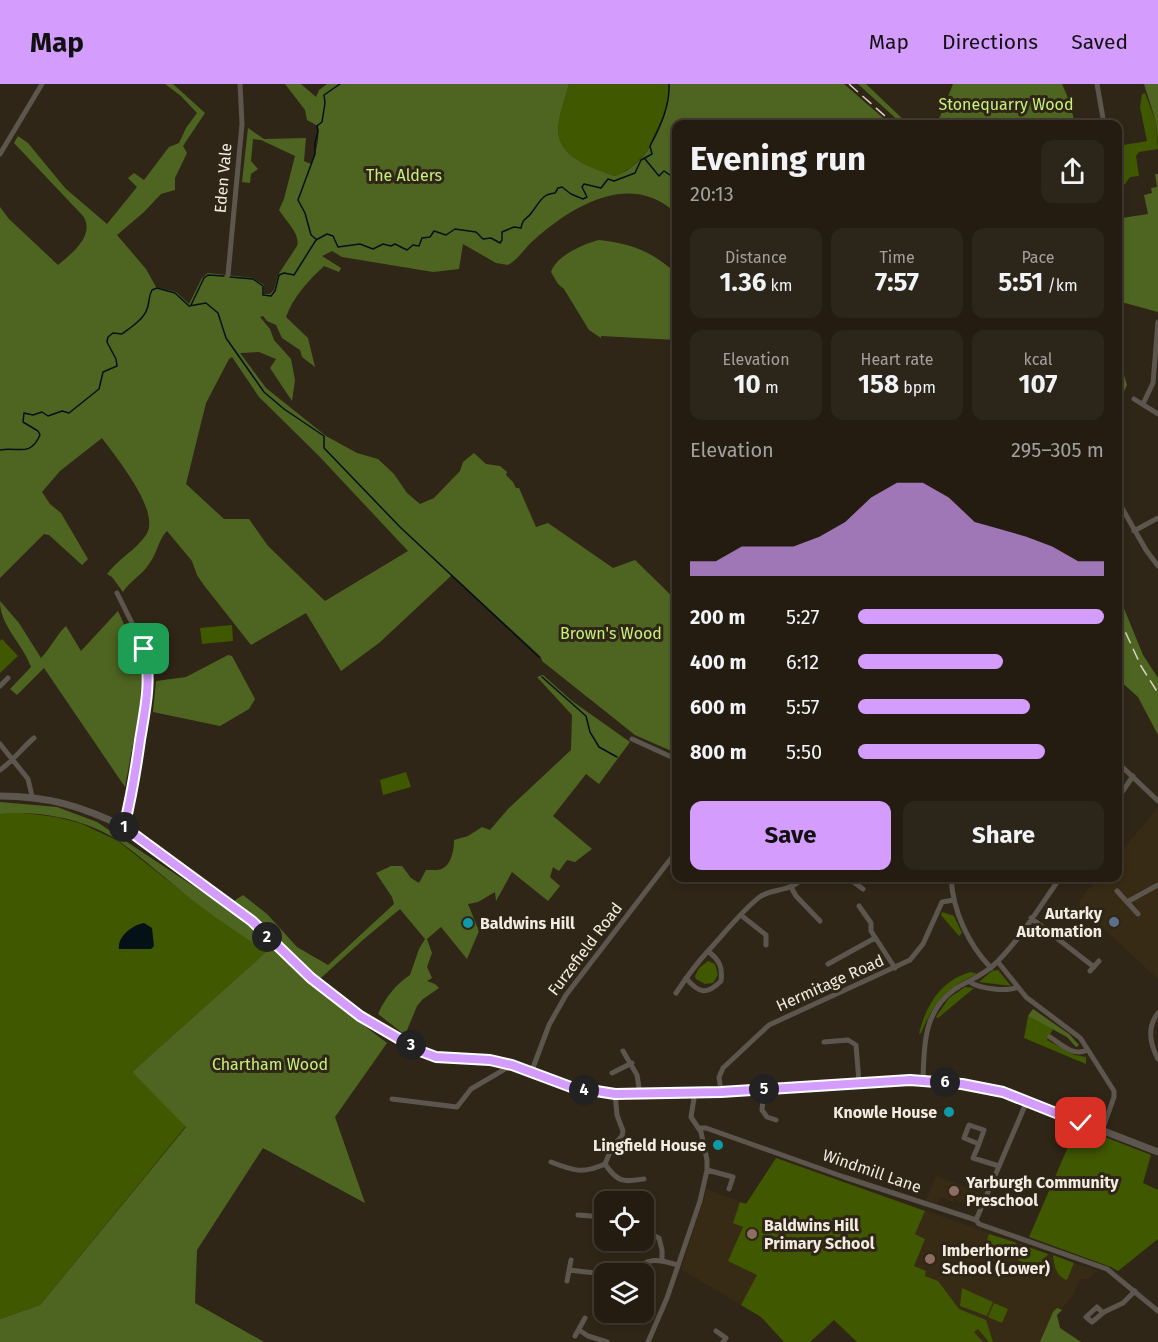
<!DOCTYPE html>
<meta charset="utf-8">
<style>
body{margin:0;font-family:"Fira Sans",sans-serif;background:#2c251a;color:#f1f3f6;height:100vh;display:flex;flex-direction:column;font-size:22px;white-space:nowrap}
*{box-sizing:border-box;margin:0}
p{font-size:20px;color:#a3a19f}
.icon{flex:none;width:33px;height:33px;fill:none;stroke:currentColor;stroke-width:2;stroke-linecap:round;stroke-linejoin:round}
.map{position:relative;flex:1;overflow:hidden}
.panel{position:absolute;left:672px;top:36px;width:450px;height:762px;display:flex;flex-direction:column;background:#241c11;border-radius:12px;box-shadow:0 3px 9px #0003,0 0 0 2px #413a31}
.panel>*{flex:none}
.controls{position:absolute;left:594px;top:1107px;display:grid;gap:12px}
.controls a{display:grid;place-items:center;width:60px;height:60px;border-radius:12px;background:#241c11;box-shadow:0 3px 9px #0003,0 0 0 2px #413a31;font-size:30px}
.pin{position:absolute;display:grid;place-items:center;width:51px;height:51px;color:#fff;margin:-26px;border-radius:12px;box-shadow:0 3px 9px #0006}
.km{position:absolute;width:30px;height:30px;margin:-15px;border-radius:50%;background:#222;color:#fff;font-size:16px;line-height:30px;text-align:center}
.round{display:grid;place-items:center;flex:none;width:63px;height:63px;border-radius:12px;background:#2c251a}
.headline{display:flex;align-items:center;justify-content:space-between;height:102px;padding:0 18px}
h1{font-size:33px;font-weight:700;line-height:45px}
.stats{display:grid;grid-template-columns:repeat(3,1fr);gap:9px;height:102px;padding:6px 18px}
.stats div{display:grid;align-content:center;border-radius:12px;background:#2c251a;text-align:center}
.stats b{font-size:26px;font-weight:700}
.stats small{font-size:16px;font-weight:400}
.stats p{font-size:16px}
.chart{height:168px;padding:12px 18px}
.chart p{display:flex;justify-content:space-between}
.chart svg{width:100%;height:108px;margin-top:6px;fill:#d49cfc;opacity:.7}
.action{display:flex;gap:12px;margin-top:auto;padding:12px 18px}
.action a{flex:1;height:69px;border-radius:12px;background:#d49cfc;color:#111;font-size:24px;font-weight:700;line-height:69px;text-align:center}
.action a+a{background:#2c251a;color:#f1f3f6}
ul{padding:0 18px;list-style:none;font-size:20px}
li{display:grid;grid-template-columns:96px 72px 1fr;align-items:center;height:45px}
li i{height:15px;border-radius:8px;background:#d49cfc}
header{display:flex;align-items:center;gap:36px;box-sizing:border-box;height:84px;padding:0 30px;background:#d49cfc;color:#111}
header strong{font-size:28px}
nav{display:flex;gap:33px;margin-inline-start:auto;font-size:21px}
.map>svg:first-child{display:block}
.built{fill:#382b15}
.green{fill:#405800}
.forest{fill:#4e6521;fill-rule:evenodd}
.water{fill:#041117}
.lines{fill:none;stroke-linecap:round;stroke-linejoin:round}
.stream{stroke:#041117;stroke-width:1.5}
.minor{stroke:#5d564f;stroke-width:5}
.tertiary{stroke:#5d564f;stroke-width:7}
.rail{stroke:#d7d0c5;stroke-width:1.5;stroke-dasharray:12 6;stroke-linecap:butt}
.route-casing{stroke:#fff;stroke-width:12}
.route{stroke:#d49cfc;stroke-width:8}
.service-dot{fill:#5c6f8a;stroke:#302617;stroke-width:2}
.culture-dot{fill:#0f9aa8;stroke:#302617;stroke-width:2}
.education-dot{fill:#8d6e63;stroke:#302617;stroke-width:2}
.labels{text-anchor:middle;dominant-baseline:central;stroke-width:6;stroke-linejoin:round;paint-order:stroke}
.park-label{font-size:16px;fill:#c6f17b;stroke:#302617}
.street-label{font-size:16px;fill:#f2ebe1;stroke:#302617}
.poi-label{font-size:16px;font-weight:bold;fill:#f2ebe1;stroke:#302617;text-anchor:start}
</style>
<header>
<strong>Map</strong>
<nav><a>Map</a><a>Directions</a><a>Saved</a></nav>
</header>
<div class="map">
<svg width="1158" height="1258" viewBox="0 0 1158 1258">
<rect width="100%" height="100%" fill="#302617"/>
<path class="built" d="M1158,724V895L1078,821L1085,809L1099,794H1118V771Z
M776,1074L1097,1187L1088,1195H1081L1076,1203L1074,1210L1057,1231L1060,1244L1081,1258H857L834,1236L810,1258H784L761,1233L681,1185L707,1105L746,1120Z
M936,1092L981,1109L976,1124L954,1115L953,1118L941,1113L937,1120L926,1116Z"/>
<path class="green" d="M569,0H669C670,33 649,80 615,92C590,83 552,72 559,37C561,25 566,12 569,0Z
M1145,9L1156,38L1158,65L1139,68L1136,72L1139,92L1130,93L1125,100L1121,101L1119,98L1118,89L1122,88L1118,62L1147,57L1140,23L1142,10Z
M232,541L233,557L202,560L200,544Z
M2,555L18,572L0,589V557Z
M406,688L411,703L383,711L380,696Z
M16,728L56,733L80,739L118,757L181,807L266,868L132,988L186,1042L40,1221L0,1235V730Z
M942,828L954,832L962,849L959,852L941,831Z
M708,877L715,880L718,891L713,899L705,900L696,895L695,892L699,884Z
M998,886L1011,902L979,898L992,887Z
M971,888L977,890C945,905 935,917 921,949L919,950C926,921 941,896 971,888Z
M965,903L974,904L938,934L936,933L949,914Z
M1028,932L1053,945L1047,956L1075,971L1086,973V980L1024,954Z
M1077,1042L1151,1071L1143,1099L1158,1106V1155L1118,1187L1111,1183L1029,1153Z
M776,1074L925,1127L915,1150L925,1155L914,1182L926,1187L925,1192L938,1197L959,1225L986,1236L993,1258H989L978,1245L974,1248L983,1258H857L834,1236L810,1258H784L761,1233L741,1221L757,1191L728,1177L743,1143L733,1139L740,1118L746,1120Z
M989,1150L1017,1159L1007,1171L988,1163L987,1157Z
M1020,1160L1048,1170L1041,1182L1037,1184L1018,1176Z
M1053,1171L1074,1179L1067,1196C1056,1192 1054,1182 1053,1171Z
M962,1204L993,1218L987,1232L960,1222Z
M994,1219L1008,1225L1002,1239L988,1233Z"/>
<path class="forest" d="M165,0H173L205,29L183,62L187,69L175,94V106L161,110L144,128L117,151L146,185L156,203L176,208L189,220L202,194L208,189L253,194L264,201V210H270L274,206L278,191L297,162C301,151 286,137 279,126L284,115L295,72L261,56L253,55L251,77L258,85L251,90L250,99L242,98L248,44L264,55L306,54L304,77L311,80C316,70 320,53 318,42L307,36L305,26L285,0H301L316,13L319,6L327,0H569C566,12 561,25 559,37C552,72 590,83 615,92C649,81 670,33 669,0H844L890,40H676V129C630,87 574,121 535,155C525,163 519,175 508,181L496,179L463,160L459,185L433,188L342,173L332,167L322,172L341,184L339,188L324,182C309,196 293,213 286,233L308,254L315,283L302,273L300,266L282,254L276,241L267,237L263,232L260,233L270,245L274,256L291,275L295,296L292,317L270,284L276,275L259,268L240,269L266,304L326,352L357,369L378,375L394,390L407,409L420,420L434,414L460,387L463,378L474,369L486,380L500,382L507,388L506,391L513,398L516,404H519L536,443L548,439L613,484L635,476L676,516V669L635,651L542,577L541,573L452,491L379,559L341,587L306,529L251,561L203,500L197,491L192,477L167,447C158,456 157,470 149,480C142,491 130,497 123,508L112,493L107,490C118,475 136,466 146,451C162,428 115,372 102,354L60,387L42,408L50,420L61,429L88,475L82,481L49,451L44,450L0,494V123L9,135L58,181C71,170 96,151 83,132L14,59L18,52L28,59L65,104L107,140L137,103L128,94L134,89L144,96L169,63L179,59L186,44L197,29L181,12ZM232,273L259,313L318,371L408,467L325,517L268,462L249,435H224L186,400L206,319L229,275Z
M858,0H866L908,40H902Z
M953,0H1062L1069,16L1075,40H937Z
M1144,0H1158V57L1156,38Z
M1155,90H1158V228L1125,219L1120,220C1119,249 1118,274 1127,301L1119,319L1118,318V108L1122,134L1148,130L1144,111L1152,109L1151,104L1157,103Z
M599,156C632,160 651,167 676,189V256L601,252V254L589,246L564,205L558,200L551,188C556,172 583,160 599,156Z
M0,517L19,539L41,574C51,564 56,551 66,542L81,567L118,527L136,567L142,593L139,627L125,703L44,584L17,611L10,605L31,583C23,560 0,542 0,517Z
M1123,522L1143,571L1158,594V651L1138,613L1118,595V531Z
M228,571L232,572L255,615L249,625L220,642L153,628L156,597L186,593Z
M543,591L572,617L630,658L599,700L586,690L553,732L592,765L575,778L567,776L559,787L553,783L550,793L560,802L548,817L512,788L496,817L495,808L478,818L468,820L479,847L467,875L441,843L427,855L432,869L427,883L432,894L427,897L435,900L439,904L423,915L417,922L405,951L378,930C385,914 396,900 410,891L419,865L425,855L400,825L364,855L312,902L387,959L335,1033L365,1119L263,1064L197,1166L195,1219L264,1258H0V1235L40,1221L186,1043L132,988L266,868C241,850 215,834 191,815C167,796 144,775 119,757C86,735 39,726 0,730V718L57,723L97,738L225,823L243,811L267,830L297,863L328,881L394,820L392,813L376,789L391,782H402L411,794L419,799L426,786C430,786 433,786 437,786C451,785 454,767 454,756L468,752L482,743L490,746L508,725L571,666L572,631L537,593Z
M1033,925L1069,950L1079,961L1076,963L1067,953L1028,932Z
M1057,1224L1062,1226L1057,1231L1060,1244L1081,1258H1040L1053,1228Z"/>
<path class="water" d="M144,839L152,844L154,862L151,865H119C117,853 132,841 144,839Z"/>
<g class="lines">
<path class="stream" d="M645,75L659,92L664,87L676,95
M676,110L675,114L676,117
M316,155L311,151L305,129L298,116L315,70V59L318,47L317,42L322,38L325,19L324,11L340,0
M230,193L253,195L263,202V211L271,212L275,207L279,191L284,189L294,191L316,156L327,150L333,152L338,163L360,160L373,165L383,160L391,162L395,160L407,166L413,161L419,162L422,154L430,153L434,147L446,151L455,145L476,148L483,155L491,154L500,159L502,156V148L514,143L521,144C523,133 527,136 532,128C540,118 542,110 555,109L558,104L562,103L571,110L583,115L587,113L582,103L584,100L601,104L608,95L614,97L635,89L641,76L652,70L650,62C660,42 670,23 669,0
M191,221L204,194L208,191L224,192
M0,366C17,362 30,374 40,351L38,347L23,338L24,329L33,331L42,328L48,332L62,327L69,329L99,305L103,288L117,282L116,275L107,258L108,253L113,249L122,250C130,244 144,235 147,225C150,218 148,213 152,206L157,204L175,209L189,222L206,219L218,229L226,254L264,308L284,325L324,352V364L400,443L539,573
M542,593L586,632L590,648L599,663L617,673"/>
<path class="minor" d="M1097,0L1104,40
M0,70L42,0
M228,191L242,40L240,0
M1134,315L1158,330
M1143,320L1153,299L1158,238
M1118,417L1146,466L1158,482
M1134,447L1158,434
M117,509L145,565L149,597L132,708L124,743
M0,602L8,594
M632,655L676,675
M0,660L28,695L32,712
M1118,679L1158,717
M0,686C14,676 21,665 34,654
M1118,714L1133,692
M848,794L863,805
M951,794C953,827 968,860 991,884
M791,803L796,812L820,837
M1117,807L1138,830
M1127,818L1158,801
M859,822L871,839V847L895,884
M742,832L766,851V861
M1031,834L1094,883
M708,867C721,853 746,822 761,812C775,804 790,808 803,794
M998,878L1026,913L1079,953
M828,880L875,854
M1090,887L1099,877
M970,898C980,905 1007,908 1018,903
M676,909C686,894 696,880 708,867C719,876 723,882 721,897C707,911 699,910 686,894
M1158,929C1147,943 1150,960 1158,975
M1050,953C1062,961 1074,973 1087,966
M1081,955L1114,1007V1013L1102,1047
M824,958L848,956L856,961L859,998
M623,967L637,991L640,1010
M531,989L549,941L566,911L676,768
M612,989L632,979
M923,996C924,963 923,927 955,905C969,896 985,891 997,878C1022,853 1040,822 1060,794
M764,1005L762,1026L767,1033L776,1036
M721,1008L719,993L723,984L769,941L910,876L923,860L942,818L954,816
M392,1015L457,1023L471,1005L512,981
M700,1044H706L844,1093L976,1136L979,1140L1107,1185L1158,1227
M979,1060L984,1046L969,1041L964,1054L979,1060L973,1074L999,1082
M551,1078C574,1087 583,1090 605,1080L612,1063L622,1052L623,1047L617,1031L615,1010
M605,1080C618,1099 623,1098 644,1095
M707,1086L733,1093L729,1105
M578,1131L604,1133
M976,1136L1027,1017
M644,1147L659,1154L662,1166V1177
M569,1186L604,1190
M635,1190C645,1171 661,1176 678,1181
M567,1197L571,1176
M1103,1229L1097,1223L1086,1233L1092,1238L1104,1228L1123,1219L1135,1207
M579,1246L588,1252L607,1258
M716,1247L726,1254L723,1258
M575,1252L585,1234
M648,1258L667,1214L700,1117L707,1086V1076L701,1048L691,1033L695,1008"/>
<path class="tertiary" d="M0,712C47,712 82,722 124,743L252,837L311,894L360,932L420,967L436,973L491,976L512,981L571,1003L615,1010L721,1008L910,996L962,1000L1003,1008L1158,1068"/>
<path class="rail" d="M849,0L894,40
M1118,532L1141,582L1158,609"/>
</g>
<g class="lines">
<defs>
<path id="route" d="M144,565C152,595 145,626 140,656C136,685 131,714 124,743L252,837L311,894L360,932L420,967L436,973L490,976L512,981L571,1003L615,1010L721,1008L910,996L962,1000L1003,1008L1081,1039"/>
</defs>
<use href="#route" class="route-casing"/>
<use href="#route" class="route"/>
</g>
<circle class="service-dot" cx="1114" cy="838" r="6"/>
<g class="culture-dot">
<circle cx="468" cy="839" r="6"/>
<circle cx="949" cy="1028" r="6"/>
<circle cx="718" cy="1061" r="6"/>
</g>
<g class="education-dot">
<circle cx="954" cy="1107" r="6"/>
<circle cx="752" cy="1150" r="6"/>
<circle cx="930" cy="1175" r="6"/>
</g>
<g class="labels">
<g class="park-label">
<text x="1006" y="20">Stonequarry Wood</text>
<text x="404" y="91">The Alders</text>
<text x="611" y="549">Brown's Wood</text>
<text x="270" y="980">Chartham Wood</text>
</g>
<g class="street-label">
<text transform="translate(223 94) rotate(-85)">Eden Vale</text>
<text transform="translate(585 865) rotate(-53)">Furzefield Road</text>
<text transform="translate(830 899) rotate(-24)">Hermitage Road</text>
<text transform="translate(872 1087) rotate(19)">Windmill Lane</text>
</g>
<g class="poi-label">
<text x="1102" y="829" text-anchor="end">Autarky<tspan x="1102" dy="18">Automation</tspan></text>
<text x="480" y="839">Baldwins Hill</text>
<text x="937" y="1028" text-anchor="end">Knowle House</text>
<text x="706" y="1061" text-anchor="end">Lingfield House</text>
<text x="966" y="1098">Yarburgh Community<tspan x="966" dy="18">Preschool</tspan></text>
<text x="764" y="1141">Baldwins Hill<tspan x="764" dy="18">Primary School</tspan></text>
<text x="942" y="1166">Imberhorne<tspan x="942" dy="18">School (Lower)</tspan></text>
</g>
</g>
</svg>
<div class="controls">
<a><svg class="icon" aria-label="locate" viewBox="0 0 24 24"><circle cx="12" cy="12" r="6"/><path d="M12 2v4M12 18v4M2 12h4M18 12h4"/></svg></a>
<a><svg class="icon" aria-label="layers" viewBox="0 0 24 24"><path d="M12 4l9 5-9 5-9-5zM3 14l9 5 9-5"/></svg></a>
</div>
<div class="pin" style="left:144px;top:565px;background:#1e9e55"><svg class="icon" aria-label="arrive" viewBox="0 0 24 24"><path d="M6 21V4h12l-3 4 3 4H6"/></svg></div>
<div class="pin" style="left:1081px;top:1039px;background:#d93025"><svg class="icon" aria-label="check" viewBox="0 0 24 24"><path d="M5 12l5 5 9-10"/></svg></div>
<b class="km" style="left:124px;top:743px">1</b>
<b class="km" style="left:267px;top:853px">2</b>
<b class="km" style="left:411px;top:961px">3</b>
<b class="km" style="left:584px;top:1006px">4</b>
<b class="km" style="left:764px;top:1005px">5</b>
<b class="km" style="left:945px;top:998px">6</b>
<section class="panel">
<div class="headline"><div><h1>Evening run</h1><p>20:13</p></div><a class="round"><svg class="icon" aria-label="share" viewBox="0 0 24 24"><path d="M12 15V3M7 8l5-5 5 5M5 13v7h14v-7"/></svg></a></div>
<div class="stats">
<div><p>Distance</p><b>1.36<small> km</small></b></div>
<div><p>Time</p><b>7:57</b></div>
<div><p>Pace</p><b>5:51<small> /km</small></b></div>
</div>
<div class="stats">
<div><p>Elevation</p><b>10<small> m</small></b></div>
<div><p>Heart rate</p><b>158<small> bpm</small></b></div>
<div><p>kcal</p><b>107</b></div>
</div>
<div class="chart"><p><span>Elevation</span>295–305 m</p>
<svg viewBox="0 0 160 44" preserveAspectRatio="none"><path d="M0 44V38L10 38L20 32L30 32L40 32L50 28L60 22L70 12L80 6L90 6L100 12L110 22L120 25L130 28L140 32L150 38L160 38V44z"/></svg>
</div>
<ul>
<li><b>200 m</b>5:27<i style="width:100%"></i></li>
<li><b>400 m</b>6:12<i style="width:59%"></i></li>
<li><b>600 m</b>5:57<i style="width:70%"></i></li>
<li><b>800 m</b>5:50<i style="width:76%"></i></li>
</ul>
<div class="action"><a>Save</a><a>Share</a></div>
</section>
</div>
